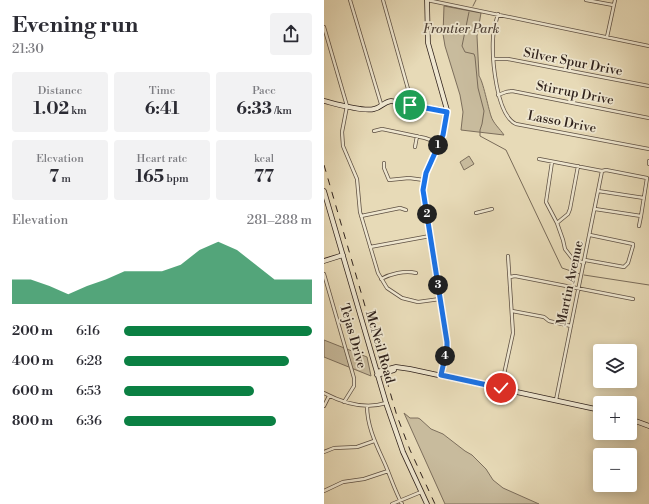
<!DOCTYPE html>
<meta charset="utf-8">
<style>
body{margin:0;font-family:"Libre Bodoni",serif;background:#f2f2f3;color:#2b2b33;height:100vh;display:flex;flex-direction:column;font-size:15px;white-space:nowrap}
*{box-sizing:border-box;margin:0}
p{font-size:13px;color:#7c7c81}
.icon{flex:none;width:22px;height:22px;fill:none;stroke:currentColor;stroke-width:2;stroke-linecap:round;stroke-linejoin:round}
.map{position:relative;flex:1;overflow:hidden}
.drawer{display:flex;flex-direction:column;background:#fff;width:324px}
.drawer>*{flex:none}
.buttons{position:absolute;left:269px;top:344px;display:grid;gap:8px}
.buttons a{display:grid;place-items:center;width:44px;height:44px;border-radius:4px;background:#fff;box-shadow:0 2px 10px #0003;font-size:20px}
.pin{position:absolute;display:grid;place-items:center;width:34px;height:34px;color:#fff;margin:-17px;border:2px solid #fff;border-radius:50%;box-shadow:0 1px 4px #0007}
.km{position:absolute;width:20px;height:20px;margin:-10px;border-radius:50%;background:#222;color:#fff;font-size:11px;line-height:20px;text-align:center}
.round{display:grid;place-items:center;flex:none;width:42px;height:42px;border-radius:4px;background:#f2f2f3}
.overview{display:flex;align-items:center;justify-content:space-between;height:68px;padding:0 12px}
h1{font-size:22px;font-weight:700;line-height:30px}
.metrics{display:grid;grid-template-columns:repeat(3,1fr);gap:6px;height:68px;padding:4px 12px}
.metrics div{display:grid;align-content:center;border-radius:4px;background:#f2f2f3;text-align:center}
.metrics b{font-size:17px;font-weight:700}
.metrics small{font-size:11px;font-weight:400}
.metrics p{font-size:11px}
.chart{height:112px;padding:8px 12px}
.chart p{display:flex;justify-content:space-between}
.chart svg{width:100%;height:72px;margin-top:4px;fill:#0b8043;opacity:.7}
ul{padding:0 12px;list-style:none;font-size:13px}
li{display:grid;grid-template-columns:64px 48px 1fr;align-items:center;height:30px}
li i{height:10px;border-radius:5px;background:#0b8043}
main{display:flex;flex:1;min-height:0}
.map>svg:first-child{display:block}
.green{fill:#c8bb9d;stroke:#7c6e5c}
.lines{fill:none;stroke-linecap:round;stroke-linejoin:round}
.stream{stroke:#796b59;stroke-width:1}
.street-casing{stroke:#5e5043;stroke-width:4}
.secondary-casing{stroke:#30221c;stroke-width:5.5}
.street{stroke:#efe7d0;stroke-width:2.5}
.secondary{stroke:#efe7d0;stroke-width:4}
.rail{stroke:#30221c;stroke-width:1;stroke-dasharray:7 7;stroke-linecap:butt}
.route-casing{stroke:#fff;stroke-width:8}
.route{stroke:#1a73e8;stroke-width:5}
.labels{text-anchor:middle;dominant-baseline:central;stroke-width:3.5;stroke-linejoin:round;paint-order:stroke}
.park-label{font-size:13px;font-style:italic;fill:#56483c;stroke:#efe7d0}
.street-label{font-size:13px;fill:#30221c;stroke:#efe7d0}
</style>
<main>
<section class="drawer">
<div class="overview"><div><h1>Evening run</h1><p>21:30</p></div><a class="round"><svg class="icon" aria-label="share" viewBox="0 0 24 24"><path d="M12 15V3M7 8l5-5 5 5M5 13v7h14v-7"/></svg></a></div>
<div class="metrics">
<div><p>Distance</p><b>1.02<small> km</small></b></div>
<div><p>Time</p><b>6:41</b></div>
<div><p>Pace</p><b>6:33<small> /km</small></b></div>
</div>
<div class="metrics">
<div><p>Elevation</p><b>7<small> m</small></b></div>
<div><p>Heart rate</p><b>165<small> bpm</small></b></div>
<div><p>kcal</p><b>77</b></div>
</div>
<div class="chart"><p><span>Elevation</span>281–288 m</p>
<svg viewBox="0 0 160 44" preserveAspectRatio="none"><path d="M0 44V29L10 29L20 33L30 38L40 33L50 29L60 24L70 24L80 24L90 20L100 11L110 6L120 11L130 20L140 29L150 29L160 29V44z"/></svg>
</div>
<ul>
<li><b>200 m</b>6:16<i style="width:100%"></i></li>
<li><b>400 m</b>6:28<i style="width:88%"></i></li>
<li><b>600 m</b>6:53<i style="width:69%"></i></li>
<li><b>800 m</b>6:36<i style="width:81%"></i></li>
</ul>
</section>
<div class="map">
<svg width="325" height="504" viewBox="0 0 325 504">
<rect width="100%" height="100%" fill="#e7dab7"/>
<filter id="stains"><feTurbulence type="fractalNoise" baseFrequency=".005" numOctaves="4"/><feColorMatrix values="0 0 0 0 .2 0 0 0 0 .09 0 0 0 0 .02 0 0 0 .5 -.17"/></filter>
<radialGradient id="worn" r=".72"><stop offset=".6" stop-color="#630" stop-opacity="0"/><stop offset="1" stop-color="#630" stop-opacity=".3"/></radialGradient>
<path class="green" d="M120,6L157,13L153,36L155,76C159,81 164,107 167,116C169,123 176,129 180,135L137,130L139,112L136,95L121,46L119,34Z
M145,156L150,164L140,170L136,162Z
M0,340L43,357L47,376L0,357Z
M80,413L86,418H94L96,419L107,429L119,434L141,451L148,455L162,469L169,480L179,488L215,504H121Z"/>
<g class="lines">
<path class="stream" d="M149,6L152,0
M145,12L138,46L141,52L150,54L151,57L154,88L160,111L158,124L156,130V136L182,150L238,268L256,274
M260,275L325,285"/>
<defs>
<path id="street" d="M26,0L57,104
M59,0L86,96V104
M103,0L325,46
M262,0L289,5
M174,14C172,22 169,30 169,39C168,58 172,115 192,124L325,149
M0,27L23,106L18,132L19,146L33,179L36,212L54,273L63,288L78,298L94,302L116,299
M283,37L291,0
M170,59H184L325,86
M174,95L182,92L188,91L325,118
M50,131L58,129L101,138L115,143
M91,147L93,136
M215,159L278,171L282,170L323,178L317,216
M228,162L222,202L233,223L239,240L241,249L248,258L260,263
M60,163V168L65,180L85,178L100,180
M325,164V161
M274,191L320,198
M271,209L317,216L315,226
M152,213L168,209
M37,216L76,208L82,210
M233,223L244,214L246,209L254,166
M46,247L106,236
M261,260L300,267L304,263L309,246V244L266,235
M0,274L30,378V386L20,402
M186,277L191,276L309,299
M57,279C66,274 81,270 92,273
M188,311L220,317L225,321L247,326
M177,388L189,333L184,256
M0,393C19,403 40,410 62,403
M232,400L278,171
M0,406L5,396
M43,406C43,427 53,446 61,464C67,478 71,491 78,504
M0,452L10,448L33,447L50,441
M0,491L19,482L40,479L64,471
M68,504L97,492"/>
<path id="secondary" d="M103,0L104,43L123,110L119,135L102,173L99,190L123,342V348L117,375
M0,101C12,104 39,112 50,109C57,108 59,102 67,101L123,111
M0,191L62,403L79,452L103,504
M0,261L19,255
M53,372L72,367L86,369L276,410
M53,375L70,370
M306,419L325,426"/>
</defs>
<use href="#street" class="street-casing"/>
<use href="#secondary" class="secondary-casing"/>
<use href="#street" class="street"/>
<use href="#secondary" class="secondary"/>
<path class="rail" d="M0,165L73,416L86,450L111,504"/>
</g>
<g class="lines">
<defs>
<path id="route" d="M86,105L123,112L119,135L102,173L99,190L123,342V348L117,375L177,388"/>
</defs>
<use href="#route" class="route-casing"/>
<use href="#route" class="route"/>
</g>
<g class="labels">
<g class="park-label">
<text x="137" y="29">Frontier Park</text>
</g>
<g class="street-label">
<text transform="translate(249 62) rotate(11)">Silver Spur Drive</text>
<text transform="translate(251 93) rotate(11)">Stirrup Drive</text>
<text transform="translate(238 122) rotate(11)">Lasso Drive</text>
<text transform="translate(246 283) rotate(-78)">Martin Avenue</text>
<text transform="translate(29 336) rotate(74)">Tejas Drive</text>
<text transform="translate(56 347) rotate(74)">McNeil Road</text>
</g>
</g>
<rect width="100%" height="100%" filter="url(#stains)"/>
<rect width="100%" height="100%" fill="url(#worn)"/>
</svg>
<div class="buttons">
<a><svg class="icon" aria-label="layers" viewBox="0 0 24 24"><path d="M12 4l9 5-9 5-9-5zM3 14l9 5 9-5"/></svg></a>
<a>+</a>
<a>−</a>
</div>
<div class="pin" style="left:86px;top:105px;background:#1e9e55"><svg class="icon" aria-label="arrive" viewBox="0 0 24 24"><path d="M6 21V4h12l-3 4 3 4H6"/></svg></div>
<div class="pin" style="left:177px;top:388px;background:#d93025"><svg class="icon" aria-label="check" viewBox="0 0 24 24"><path d="M5 12l5 5 9-10"/></svg></div>
<b class="km" style="left:114px;top:145px">1</b>
<b class="km" style="left:103px;top:214px">2</b>
<b class="km" style="left:114px;top:285px">3</b>
<b class="km" style="left:121px;top:356px">4</b>
</div>
</main>
